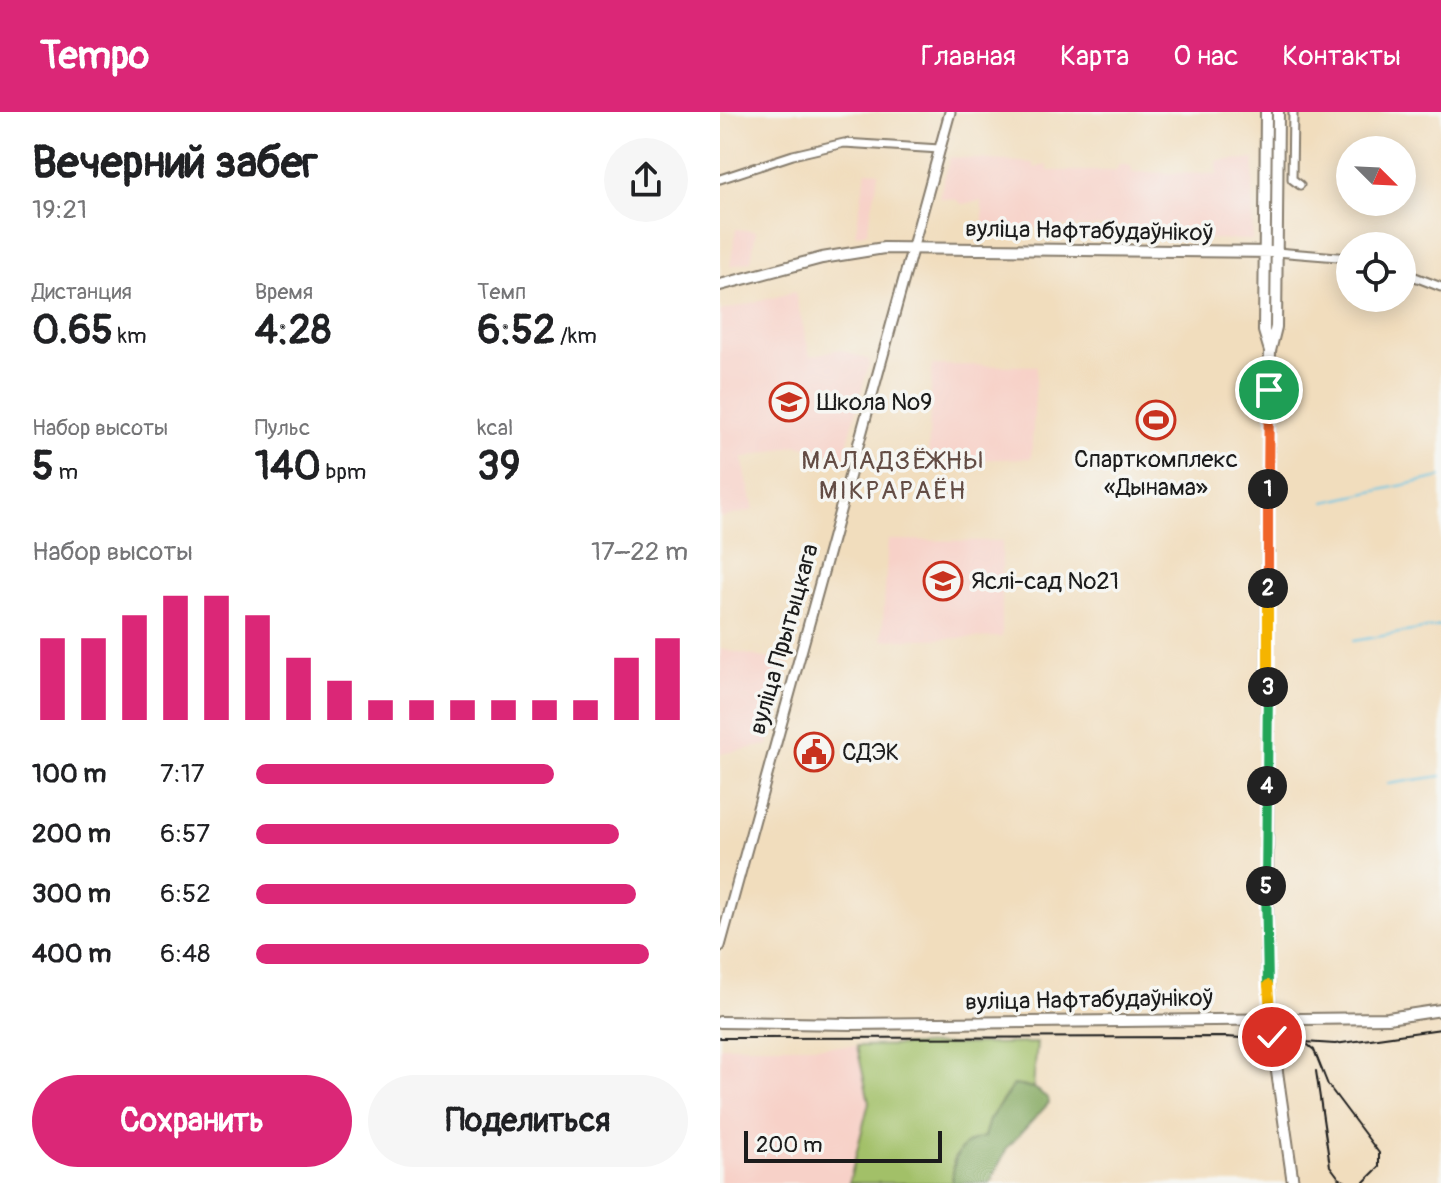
<!DOCTYPE html>
<html lang="ru">
<meta charset="utf-8">
<style>
body{margin:0;font-family:Pangolin,sans-serif;background:#f6f6f6;color:#202124;height:100vh;display:flex;flex-direction:column;font-size:30px;white-space:nowrap}
*{box-sizing:border-box;margin:0}
p{font-size:26px;color:#757577}
.icon{flex:none;width:44px;height:44px;fill:none;stroke:currentColor;stroke-width:2;stroke-linecap:round;stroke-linejoin:round}
.map{position:relative;flex:1;overflow:hidden}
.drawer{display:flex;flex-direction:column;background:#fff;width:720px}
.drawer>*{flex:none}
.needle{width:52px;rotate:114deg}
.tools{position:absolute;left:616px;top:24px;display:grid;gap:16px}
.tools a{display:grid;place-items:center;width:80px;height:80px;border-radius:50%;background:#fff;box-shadow:0 4px 20px #0003;font-size:40px}
.scale{position:absolute;left:24px;bottom:20px;width:198px;box-sizing:border-box;padding-left:8px;border:4px solid #1c1c1c;border-top:0;font-size:22px;line-height:28px;white-space:nowrap;color:#1c1c1c;-webkit-text-stroke:6px #f6f6f2;paint-order:stroke}
.pin{position:absolute;display:grid;place-items:center;width:68px;height:68px;color:#fff;margin:-34px;border:4px solid #fff;border-radius:50%;box-shadow:0 2px 8px #0007}
.km{position:absolute;width:40px;height:40px;margin:-20px;border-radius:50%;background:#222;color:#fff;font-size:22px;line-height:40px;text-align:center}
.round{display:grid;place-items:center;flex:none;width:84px;height:84px;border-radius:42px;background:#f6f6f6}
.headline{display:flex;align-items:center;justify-content:space-between;height:136px;padding:0 32px}
h1{font-size:44px;font-weight:700;line-height:60px}
.stats{display:grid;grid-template-columns:repeat(3,1fr);gap:12px;height:136px;padding:8px 32px}
.stats div{display:grid;align-content:center}
.stats b{font-size:40px;font-weight:700}
.stats small{font-size:22px;font-weight:400}
.stats p{font-size:22px}
.chart{height:224px;padding:16px 32px}
.chart p{display:flex;justify-content:space-between}
.chart svg{width:100%;height:144px;margin-top:8px;stroke:#db2777;stroke-width:6}
.button{display:flex;gap:16px;margin-top:auto;padding:16px 32px}
.button a{flex:1;height:92px;border-radius:48px;background:#db2777;color:#fff;font-size:32px;font-weight:700;line-height:92px;text-align:center}
.button a+a{background:#f6f6f6;color:#202124}
ul{padding:0 32px;list-style:none;font-size:26px}
li{display:grid;grid-template-columns:128px 96px 1fr;align-items:center;height:60px}
li i{height:20px;border-radius:10px;background:#db2777}
header{display:flex;align-items:center;gap:48px;box-sizing:border-box;height:112px;padding:0 40px;background:#db2777;color:#fff}
header strong{font-size:38px}
nav{display:flex;gap:44px;margin-inline-start:auto;font-size:28px}
main{display:flex;flex:1;min-height:0}
.map>svg:first-child{display:block}
.built{fill:#f7d1c8}
.green{fill:#a2c068;stroke:#5f6e42;stroke-width:2}
.forest{fill:#81a65c;stroke:#4e613c;stroke-width:2}
.lines{fill:none;stroke-linecap:round;stroke-linejoin:round}
.stream{stroke:#67c5e5;stroke-width:2}
.minor-casing{stroke:#867c6c;stroke-width:11}
.tertiary-casing{stroke:#867c6c;stroke-width:13}
.secondary-casing{stroke:#867c6c;stroke-width:14}
.minor{stroke:#fff;stroke-width:7}
.tertiary{stroke:#fff;stroke-width:9}
.secondary{stroke:#fff;stroke-width:10}
.tram{stroke:#1c1c1c;stroke-width:2}
.split-1-casing{stroke:#fff;stroke-width:16}
.split-2-casing{stroke:#fff;stroke-width:16}
.split-3-casing{stroke:#fff;stroke-width:16}
.split-4-casing{stroke:#fff;stroke-width:16}
.split-5-casing{stroke:#fff;stroke-width:16}
.split-6-casing{stroke:#fff;stroke-width:16}
.split-7-casing{stroke:#fff;stroke-width:16}
.split-1{stroke:#f0652b;stroke-width:10}
.split-2{stroke:#f0652b;stroke-width:10}
.split-3{stroke:#f5b400;stroke-width:10}
.split-4{stroke:#22a559;stroke-width:10}
.split-5{stroke:#22a559;stroke-width:10}
.split-6{stroke:#22a559;stroke-width:10}
.split-7{stroke:#f5b400;stroke-width:10}
.labels{text-anchor:middle;dominant-baseline:central;stroke-width:7;stroke-linejoin:round;paint-order:stroke}
.street-label{font-size:24px;fill:#1c1c1c;stroke:#f6f6f2}
.poi-label{font-size:24px;fill:#1c1c1c;stroke:#f6f6f2;text-anchor:start}
.neighbourhood-label{font-size:26px;letter-spacing:2px;fill:#634c44;stroke:#f6f6f2}
</style>
<header>
<strong>Tempo</strong>
<nav><a>Главная</a><a>Карта</a><a>О нас</a><a>Контакты</a></nav>
</header>
<main>
<section class="drawer">
<div class="headline"><div><h1>Вечерний забег</h1><p>19:21</p></div><a class="round"><svg class="icon" aria-label="share" viewBox="0 0 24 24"><path d="M12 15V3M7 8l5-5 5 5M5 13v7h14v-7"/></svg></a></div>
<div class="stats">
<div><p>Дистанция</p><b>0.65<small> km</small></b></div>
<div><p>Время</p><b>4:28</b></div>
<div><p>Темп</p><b>6:52<small> /km</small></b></div>
</div>
<div class="stats">
<div><p>Набор высоты</p><b>5<small> m</small></b></div>
<div><p>Пульс</p><b>140<small> bpm</small></b></div>
<div><p>kcal</p><b>39</b></div>
</div>
<div class="chart"><p><span>Набор высоты</span>17–22 m</p>
<svg viewBox="0 0 160 44" preserveAspectRatio="none"><path d="M5 44V19M15 44V19M25 44V12M35 44V6M45 44V6M55 44V12M65 44V25M75 44V32M85 44V38M95 44V38M105 44V38M115 44V38M125 44V38M135 44V38M145 44V25M155 44V19"/></svg>
</div>
<ul>
<li><b>100 m</b>7:17<i style="width:69%"></i></li>
<li><b>200 m</b>6:57<i style="width:84%"></i></li>
<li><b>300 m</b>6:52<i style="width:88%"></i></li>
<li><b>400 m</b>6:48<i style="width:91%"></i></li>
</ul>
<div class="button"><a>Сохранить</a><a>Поделиться</a></div>
</section>
<div class="map">
<svg width="721" height="1071" viewBox="0 0 721 1071">
<rect width="100%" height="100%" fill="#f6f6f2"/>
<filter id="ink" filterUnits="userSpaceOnUse"><feTurbulence type="fractalNoise" baseFrequency=".0125" numOctaves="2"/><feDisplacementMap in="SourceGraphic" scale="16" xChannelSelector="R" yChannelSelector="G"/><feConvolveMatrix kernelMatrix="1 2 1 2 8 2 1 2 1" color-interpolation-filters="sRGB"/></filter>
<filter id="wash" filterUnits="userSpaceOnUse"><feTurbulence type="fractalNoise" baseFrequency=".006" numOctaves="4" result="noise"/><feDisplacementMap in="SourceGraphic" scale="32" xChannelSelector="R" yChannelSelector="G"/><feGaussianBlur stdDeviation="1.8" result="paint"/><feColorMatrix in="noise" values="0 0 0 0 0 0 0 0 0 0 0 0 0 0 0 0 0 1.4 0 .05"/><feComposite in="paint" operator="in"/></filter>
<g filter="url(#wash)">
<rect width="100%" height="100%" fill="#f1ddbd"/>
<path class="built" d="M230,45L314,51V56L327,53L328,59H396L399,52L411,53L412,60L497,62V48L534,47L532,128L416,125L413,114L296,116L295,122L262,121L263,100L261,89L242,92L235,87L219,86Z
M146,59L159,60L147,120L135,123Z
M16,117L36,119L31,149L10,154Z
M75,180L90,244L119,237L150,248L124,345L78,333L22,346L34,398L0,406V199Z
M212,253L317,254L311,346L208,349Z
M168,428L282,429V525L162,528Z
M0,537L70,551L48,633L0,642Z
M0,934H137L149,990L129,1071H0Z"/>
<path class="green" d="M317,931L313,976L293,973L269,1008L264,1025L234,1045L232,1071H129L149,990L137,934Z"/>
<path class="forest" d="M294,973L313,976L328,986L329,991L287,1036L270,1071H232C234,1045 236,1032 264,1025L269,1008Z"/>
<g class="lines">
<path class="stream" d="M605,390L721,365
M633,529L721,514
M668,672L721,664"/>
</g>
</g>
<g filter="url(#ink)">
<g class="lines">
<defs>
<path id="minor" d="M573,0L572,67L580,73
M0,67L73,43L124,31L220,37
M556,140L630,146
M682,160L721,175"/>
<path id="tertiary" d="M0,834L230,0"/>
<path id="secondary" d="M546,0L544,219L550,239
M558,0L556,215L550,239L548,356L547,851L552,925L573,1071
M0,173L102,146L164,136L556,140
M0,910L130,912L668,906L721,898"/>
</defs>
<use href="#minor" class="minor-casing"/>
<use href="#tertiary" class="tertiary-casing"/>
<use href="#secondary" class="secondary-casing"/>
<use href="#minor" class="minor"/>
<use href="#tertiary" class="tertiary"/>
<use href="#secondary" class="secondary"/>
<path class="tram" d="M0,926L506,925L615,932L721,917
M582,928L594,938L608,973L659,1041V1055L643,1071
M596,959L610,1054L619,1066L628,1071"/>
</g>
</g>
<g class="lines" filter="url(#ink)">
<defs>
<path id="split-1" d="M548,377L549,278"/>
<path id="split-2" d="M548,476V377"/>
<path id="split-3" d="M548,476V575"/>
<path id="split-4" d="M547,674L548,575"/>
<path id="split-5" d="M546,774L547,674"/>
<path id="split-6" d="M546,774L548,873"/>
<path id="split-7" d="M548,873L552,925"/>
</defs>
<use href="#split-1" class="split-1-casing"/>
<use href="#split-2" class="split-2-casing"/>
<use href="#split-3" class="split-3-casing"/>
<use href="#split-4" class="split-4-casing"/>
<use href="#split-5" class="split-5-casing"/>
<use href="#split-6" class="split-6-casing"/>
<use href="#split-7" class="split-7-casing"/>
<use href="#split-1" class="split-1"/>
<use href="#split-2" class="split-2"/>
<use href="#split-3" class="split-3"/>
<use href="#split-4" class="split-4"/>
<use href="#split-5" class="split-5"/>
<use href="#split-6" class="split-6"/>
<use href="#split-7" class="split-7"/>
</g>
<defs>
<symbol id="school-ring" viewBox="-11 -11 22 22"><circle r="9.5" fill="#f6f6f2" stroke="#c8321e" stroke-width="1.5"/><path d="M0-5L7-2L0 1L-7-2ZM-4 1L0 2.5L4 1V4Q0 6-4 4Z" fill="#c8321e"/></symbol>
<symbol id="stadium-ring" viewBox="-11 -11 22 22"><circle r="9.5" fill="#f6f6f2" stroke="#c8321e" stroke-width="1.5"/><path d="M0-5a6.5 5 0 1 0 0 10a6.5 5 0 1 0 0-10ZM-3.5-1.8h7v3.6h-7Z" fill="#c8321e"/></symbol>
<symbol id="civic-ring" viewBox="-11 -11 22 22"><circle r="9.5" fill="#f6f6f2" stroke="#c8321e" stroke-width="1.5"/><path d="M-.6-6.5H3V-4.5H.6V-3L4-1V1h2V6H-6V1h2V-1L-.6-3ZM-1.2 2.5V6h2.4V2.5Z" fill="#c8321e"/></symbol>
</defs>
<g fill-rule="evenodd">
<use href="#school-ring" x="47" y="268" width="44" height="44"/>
<use href="#stadium-ring" x="414" y="286" width="44" height="44"/>
<use href="#school-ring" x="201" y="447" width="44" height="44"/>
<use href="#civic-ring" x="72" y="618" width="44" height="44"/>
</g>
<g class="labels">
<g class="street-label">
<text transform="translate(369 119) rotate(1)">вуліца Нафтабудаўнікоў</text>
<text transform="translate(64 527) rotate(-74)">вуліца Прытыцкага</text>
<text transform="translate(369 888) rotate(-1)">вуліца Нафтабудаўнікоў</text>
</g>
<g class="poi-label">
<text x="97" y="290">Школа №9</text>
<text x="436" y="347" text-anchor="middle">Спарткомплекс<tspan x="436" dy="28">«Дынама»</tspan></text>
<text x="251" y="469">Яслі-сад №21</text>
<text x="122" y="640">СДЭК</text>
</g>
<g class="neighbourhood-label">
<text x="173" y="349">МАЛАДЗЁЖНЫ<tspan x="173" dy="30">МІКРАРАЁН</tspan></text>
</g>
</g>
</svg>
<div class="tools">
<a><svg class="needle" viewBox="-14 -14 28 28"><path d="M0-13l5 13h-10z" fill="#e53935"/><path d="M0 13l5-13h-10z" fill="#757577"/></svg></a>
<a><svg class="icon" aria-label="locate" viewBox="0 0 24 24"><circle cx="12" cy="12" r="6"/><path d="M12 2v4M12 18v4M2 12h4M18 12h4"/></svg></a>
</div>
<div class="scale">200 m</div>
<div class="pin" style="left:549px;top:278px;background:#1e9e55"><svg class="icon" aria-label="arrive" viewBox="0 0 24 24"><path d="M6 21V4h12l-3 4 3 4H6"/></svg></div>
<div class="pin" style="left:552px;top:925px;background:#d93025"><svg class="icon" aria-label="check" viewBox="0 0 24 24"><path d="M5 12l5 5 9-10"/></svg></div>
<b class="km" style="left:548px;top:377px">1</b>
<b class="km" style="left:548px;top:476px">2</b>
<b class="km" style="left:548px;top:575px">3</b>
<b class="km" style="left:547px;top:674px">4</b>
<b class="km" style="left:546px;top:774px">5</b>
</div>
</main>
